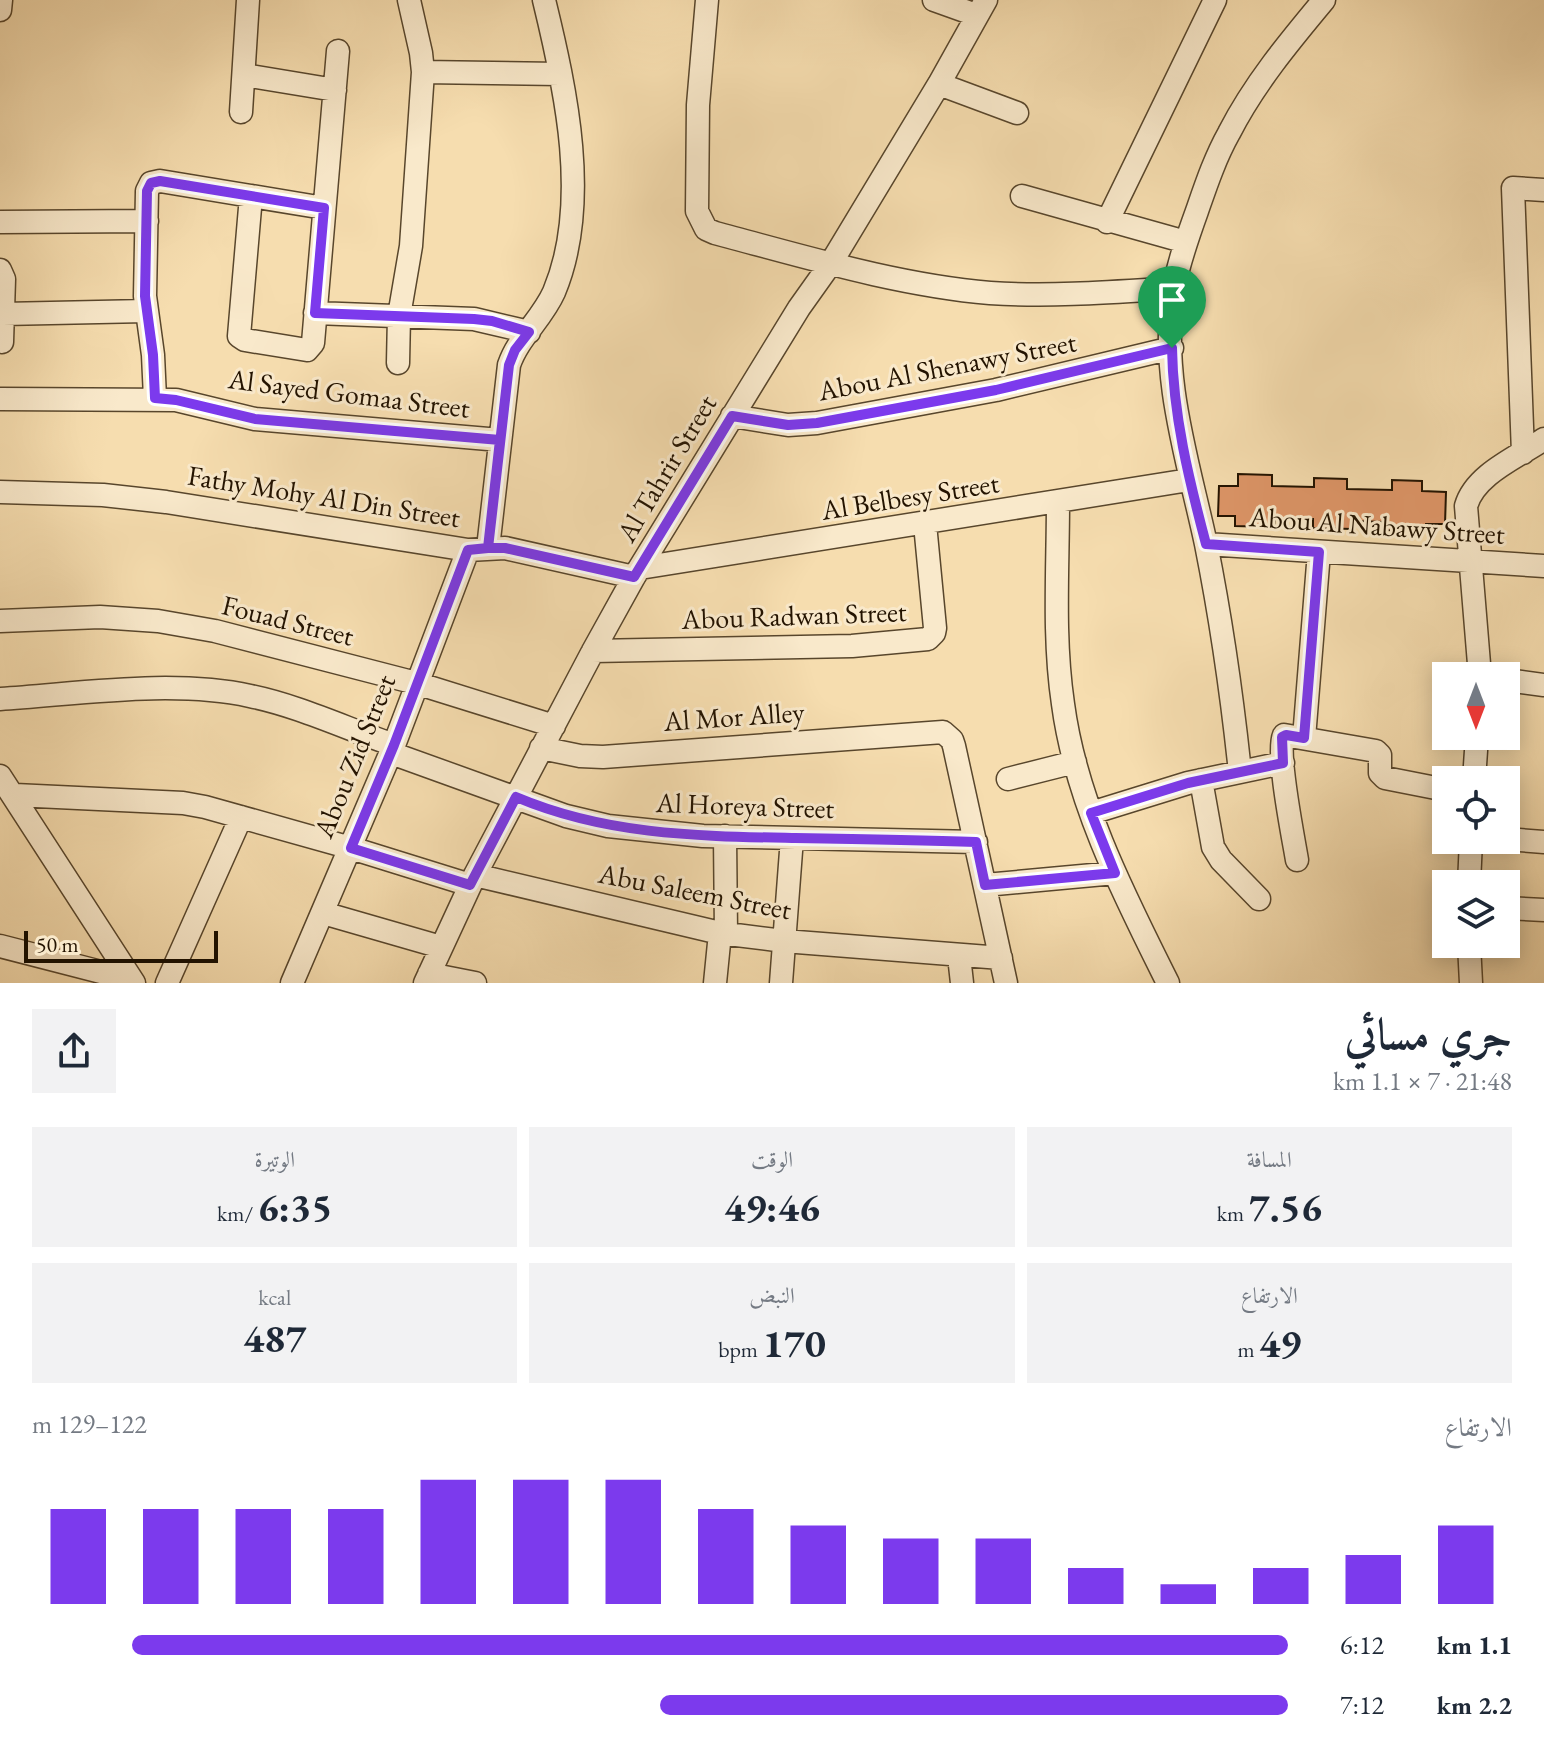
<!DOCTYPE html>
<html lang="ar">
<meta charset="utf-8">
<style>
body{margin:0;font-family:"EB Garamond",Amiri,serif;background:#f2f2f3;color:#1f2937;direction:rtl;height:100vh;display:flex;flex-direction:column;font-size:30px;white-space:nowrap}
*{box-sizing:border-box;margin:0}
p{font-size:26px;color:#747a83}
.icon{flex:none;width:44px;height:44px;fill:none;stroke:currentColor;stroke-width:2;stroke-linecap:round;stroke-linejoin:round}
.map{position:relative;height:983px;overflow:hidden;direction:ltr}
.side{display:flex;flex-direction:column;background:#fff;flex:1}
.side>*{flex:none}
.needle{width:52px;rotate:180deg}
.tools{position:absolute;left:1432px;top:662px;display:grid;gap:16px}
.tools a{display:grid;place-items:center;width:88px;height:88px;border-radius:0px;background:#fff;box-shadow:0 4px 20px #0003;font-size:40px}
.scale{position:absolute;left:24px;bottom:20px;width:194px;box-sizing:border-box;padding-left:8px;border:4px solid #231300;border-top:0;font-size:22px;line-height:28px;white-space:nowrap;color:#231300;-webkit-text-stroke:6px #f9e9cb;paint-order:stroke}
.pin{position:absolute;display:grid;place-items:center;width:68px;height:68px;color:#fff;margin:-82px -34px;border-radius:50% 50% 50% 0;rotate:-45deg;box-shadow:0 0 8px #0007}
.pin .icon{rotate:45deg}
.round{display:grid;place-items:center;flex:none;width:84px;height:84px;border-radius:0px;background:#f2f2f3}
.overview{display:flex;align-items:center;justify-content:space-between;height:136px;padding:0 32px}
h1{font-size:44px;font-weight:700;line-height:60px}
.stats{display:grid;grid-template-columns:repeat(3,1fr);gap:12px;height:136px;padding:8px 32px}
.stats div{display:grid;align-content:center;border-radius:0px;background:#f2f2f3;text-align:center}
.stats b{font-size:40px;font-weight:700}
.stats small{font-size:22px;font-weight:400}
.stats p{font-size:22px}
.chart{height:224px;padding:16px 32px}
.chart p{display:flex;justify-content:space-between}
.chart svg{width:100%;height:144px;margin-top:8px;stroke:#7c3aed;stroke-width:6}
ul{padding:0 32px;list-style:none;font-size:26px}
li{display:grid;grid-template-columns:128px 96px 1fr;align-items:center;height:60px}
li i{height:20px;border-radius:10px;background:#7c3aed}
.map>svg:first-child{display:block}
.building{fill:#dd9567;stroke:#231300;stroke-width:2}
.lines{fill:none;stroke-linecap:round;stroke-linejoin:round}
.minor-casing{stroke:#58462c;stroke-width:25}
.minor{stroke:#f9e9cb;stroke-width:22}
.route-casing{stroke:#fff;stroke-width:16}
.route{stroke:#7c3aed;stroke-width:10}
.labels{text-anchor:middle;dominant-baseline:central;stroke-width:6;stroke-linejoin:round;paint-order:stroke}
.street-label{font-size:28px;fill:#231300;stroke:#f9e9cb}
</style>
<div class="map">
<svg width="1544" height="983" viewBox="0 0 1544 983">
<rect width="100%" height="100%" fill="#f6ddaf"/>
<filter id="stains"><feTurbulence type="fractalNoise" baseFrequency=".0025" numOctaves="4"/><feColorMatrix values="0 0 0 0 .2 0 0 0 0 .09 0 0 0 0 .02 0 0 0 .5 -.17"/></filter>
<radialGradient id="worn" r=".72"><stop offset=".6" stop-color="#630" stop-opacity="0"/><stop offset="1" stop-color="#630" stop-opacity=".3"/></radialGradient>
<path class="building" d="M1238,474L1272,475V486L1314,487V478L1347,479V489L1392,490V480L1422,481V491L1446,492L1445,524H1426L1425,531L1384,530L1385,522L1354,521L1353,529L1313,528V519H1275L1274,527L1235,526V516H1218L1219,486H1238Z"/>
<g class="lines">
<defs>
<path id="minor" d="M707,0L698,105L697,211L706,229L715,233C806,257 897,285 990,293C1052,297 1113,292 1174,288
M934,0L976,15
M0,10L1,0
M423,72L560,74
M244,75L335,90
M939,84L1017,113
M241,112L248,0
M251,196L239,336L245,340L307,350L313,343L338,51
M1022,196L1186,242
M0,222L147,221
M1107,222L1215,0
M0,270L4,279L2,342
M315,313L474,319L529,332
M3,314L146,311
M398,363L399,316L411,246L423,72L421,53L409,0
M155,398L153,355L145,296L147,191L151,183L160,181L324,208
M0,399L176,400L255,419L500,440
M732,416L788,425L817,423L996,390L1172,348
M1523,453L1513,188L1544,190
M0,492L103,495L166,502L468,550L505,548L634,577
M1058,502C1058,569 1053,637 1063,704C1076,802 1124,895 1168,983
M1206,544L1544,566
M488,548L509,365C518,338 542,319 554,292C591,204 566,90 544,0
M640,568L1189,480
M0,621L100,617L158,621L215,631L416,683L554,726
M593,651L852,646L928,639L934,633L935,628L925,524
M1480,676L1466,506C1475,474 1518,457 1544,439
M1506,680L1544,685
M0,699C79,694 172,679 250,696C299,706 347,729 394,745
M1304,738L1319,552
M541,748L580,756L603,757L943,732L952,740L954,746L1006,983
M391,753L566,816L608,826L703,836L976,842
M1240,772C1232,696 1221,619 1206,544C1188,460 1159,374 1174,287C1179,261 1188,236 1197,211C1206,185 1215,158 1229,133C1254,84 1289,42 1324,0
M0,776L134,983
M1008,779L1075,762
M1201,780L1213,847L1221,860L1259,899
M1474,780L1477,736
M15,795L183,803L205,807L351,848L470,885
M1091,813L1188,783L1283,763
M725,836L726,934
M1506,839L1544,842
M1297,860C1293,836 1276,752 1284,735L1376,751L1380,755V773L1385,778L1446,790
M475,875L720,933L784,941L1001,958
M1469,884L1471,840
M985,885L1115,873
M1506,908L1544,910
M323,913L441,947
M1469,944L1471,983
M0,946L132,980
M959,956L962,983
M429,974L475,983
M167,983L241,817
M292,983L394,745L468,550
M425,983L475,875L593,651L634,577L799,308L831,263L939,84L986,0
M715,983L720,933
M781,983L792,838"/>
</defs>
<use href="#minor" class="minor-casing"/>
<use href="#minor" class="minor"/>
</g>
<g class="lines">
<defs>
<path id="route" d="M1172,348L996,390L817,423L788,425L732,416L634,577L505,548H488L500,440L255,419L176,400L155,398L153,355L145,296L147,191L151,183L160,181L324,208L315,313L474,319L492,321L529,332L515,350L509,365L488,548L468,550L394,745L351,848L470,885L516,797C606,835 696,836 792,838C853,839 915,840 976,842L985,885L1115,873L1091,813L1188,783L1283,763L1282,737L1286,735L1304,738L1319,552L1206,544C1189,480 1173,415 1172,348"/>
</defs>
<use href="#route" class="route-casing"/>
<use href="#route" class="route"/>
</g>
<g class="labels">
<g class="street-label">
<text transform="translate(947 366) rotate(-11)">Abou Al Shenawy Street</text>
<text transform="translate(349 393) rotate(7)">Al Sayed Gomaa Street</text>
<text transform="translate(666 468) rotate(-59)">Al Tahrir Street</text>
<text transform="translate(324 496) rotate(9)">Fathy Mohy Al Din Street</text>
<text transform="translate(910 496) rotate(-9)">Al Belbesy Street</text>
<text transform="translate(1377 525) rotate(4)">Abou Al Nabawy Street</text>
<text transform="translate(794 615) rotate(-2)">Abou Radwan Street</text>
<text transform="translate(288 620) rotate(14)">Fouad Street</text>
<text transform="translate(734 716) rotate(-4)">Al Mor Alley</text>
<text transform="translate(354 756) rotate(-68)">Abou Zid Street</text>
<text transform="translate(745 805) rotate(2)">Al Horeya Street</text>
<text transform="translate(695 891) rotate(11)">Abu Saleem Street</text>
</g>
</g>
<rect width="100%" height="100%" filter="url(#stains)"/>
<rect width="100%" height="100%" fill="url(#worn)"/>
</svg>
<div class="tools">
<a><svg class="needle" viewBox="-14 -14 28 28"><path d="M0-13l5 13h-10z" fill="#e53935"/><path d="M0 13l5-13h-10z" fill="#747a83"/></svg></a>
<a><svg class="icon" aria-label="locate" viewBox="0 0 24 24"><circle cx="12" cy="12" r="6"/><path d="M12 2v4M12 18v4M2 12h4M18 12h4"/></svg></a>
<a><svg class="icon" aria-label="layers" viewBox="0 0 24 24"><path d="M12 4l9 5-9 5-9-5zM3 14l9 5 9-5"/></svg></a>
</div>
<div class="scale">50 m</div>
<div class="pin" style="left:1172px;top:348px;background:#1e9e55"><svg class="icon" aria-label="arrive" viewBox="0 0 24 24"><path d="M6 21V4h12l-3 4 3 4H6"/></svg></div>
</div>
<section class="side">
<div class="overview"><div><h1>جري مسائي</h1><p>21:48 · 7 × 1.1 km</p></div><a class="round"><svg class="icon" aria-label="share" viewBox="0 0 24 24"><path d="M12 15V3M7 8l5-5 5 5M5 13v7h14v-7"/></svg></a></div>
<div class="stats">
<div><p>المسافة</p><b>7.56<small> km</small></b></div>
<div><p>الوقت</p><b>49:46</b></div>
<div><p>الوتيرة</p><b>6:35<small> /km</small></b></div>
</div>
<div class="stats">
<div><p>الارتفاع</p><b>49<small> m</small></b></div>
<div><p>النبض</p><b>170<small> bpm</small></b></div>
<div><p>kcal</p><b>487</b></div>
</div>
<div class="chart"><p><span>الارتفاع</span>122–129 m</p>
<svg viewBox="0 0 160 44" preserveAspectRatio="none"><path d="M5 44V15M15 44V15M25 44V15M35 44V15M45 44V6M55 44V6M65 44V6M75 44V15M85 44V20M95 44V24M105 44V24M115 44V33M125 44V38M135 44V33M145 44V29M155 44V20"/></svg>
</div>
<ul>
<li><b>1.1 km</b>6:12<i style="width:92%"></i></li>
<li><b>2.2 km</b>7:12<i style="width:50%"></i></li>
</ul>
</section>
